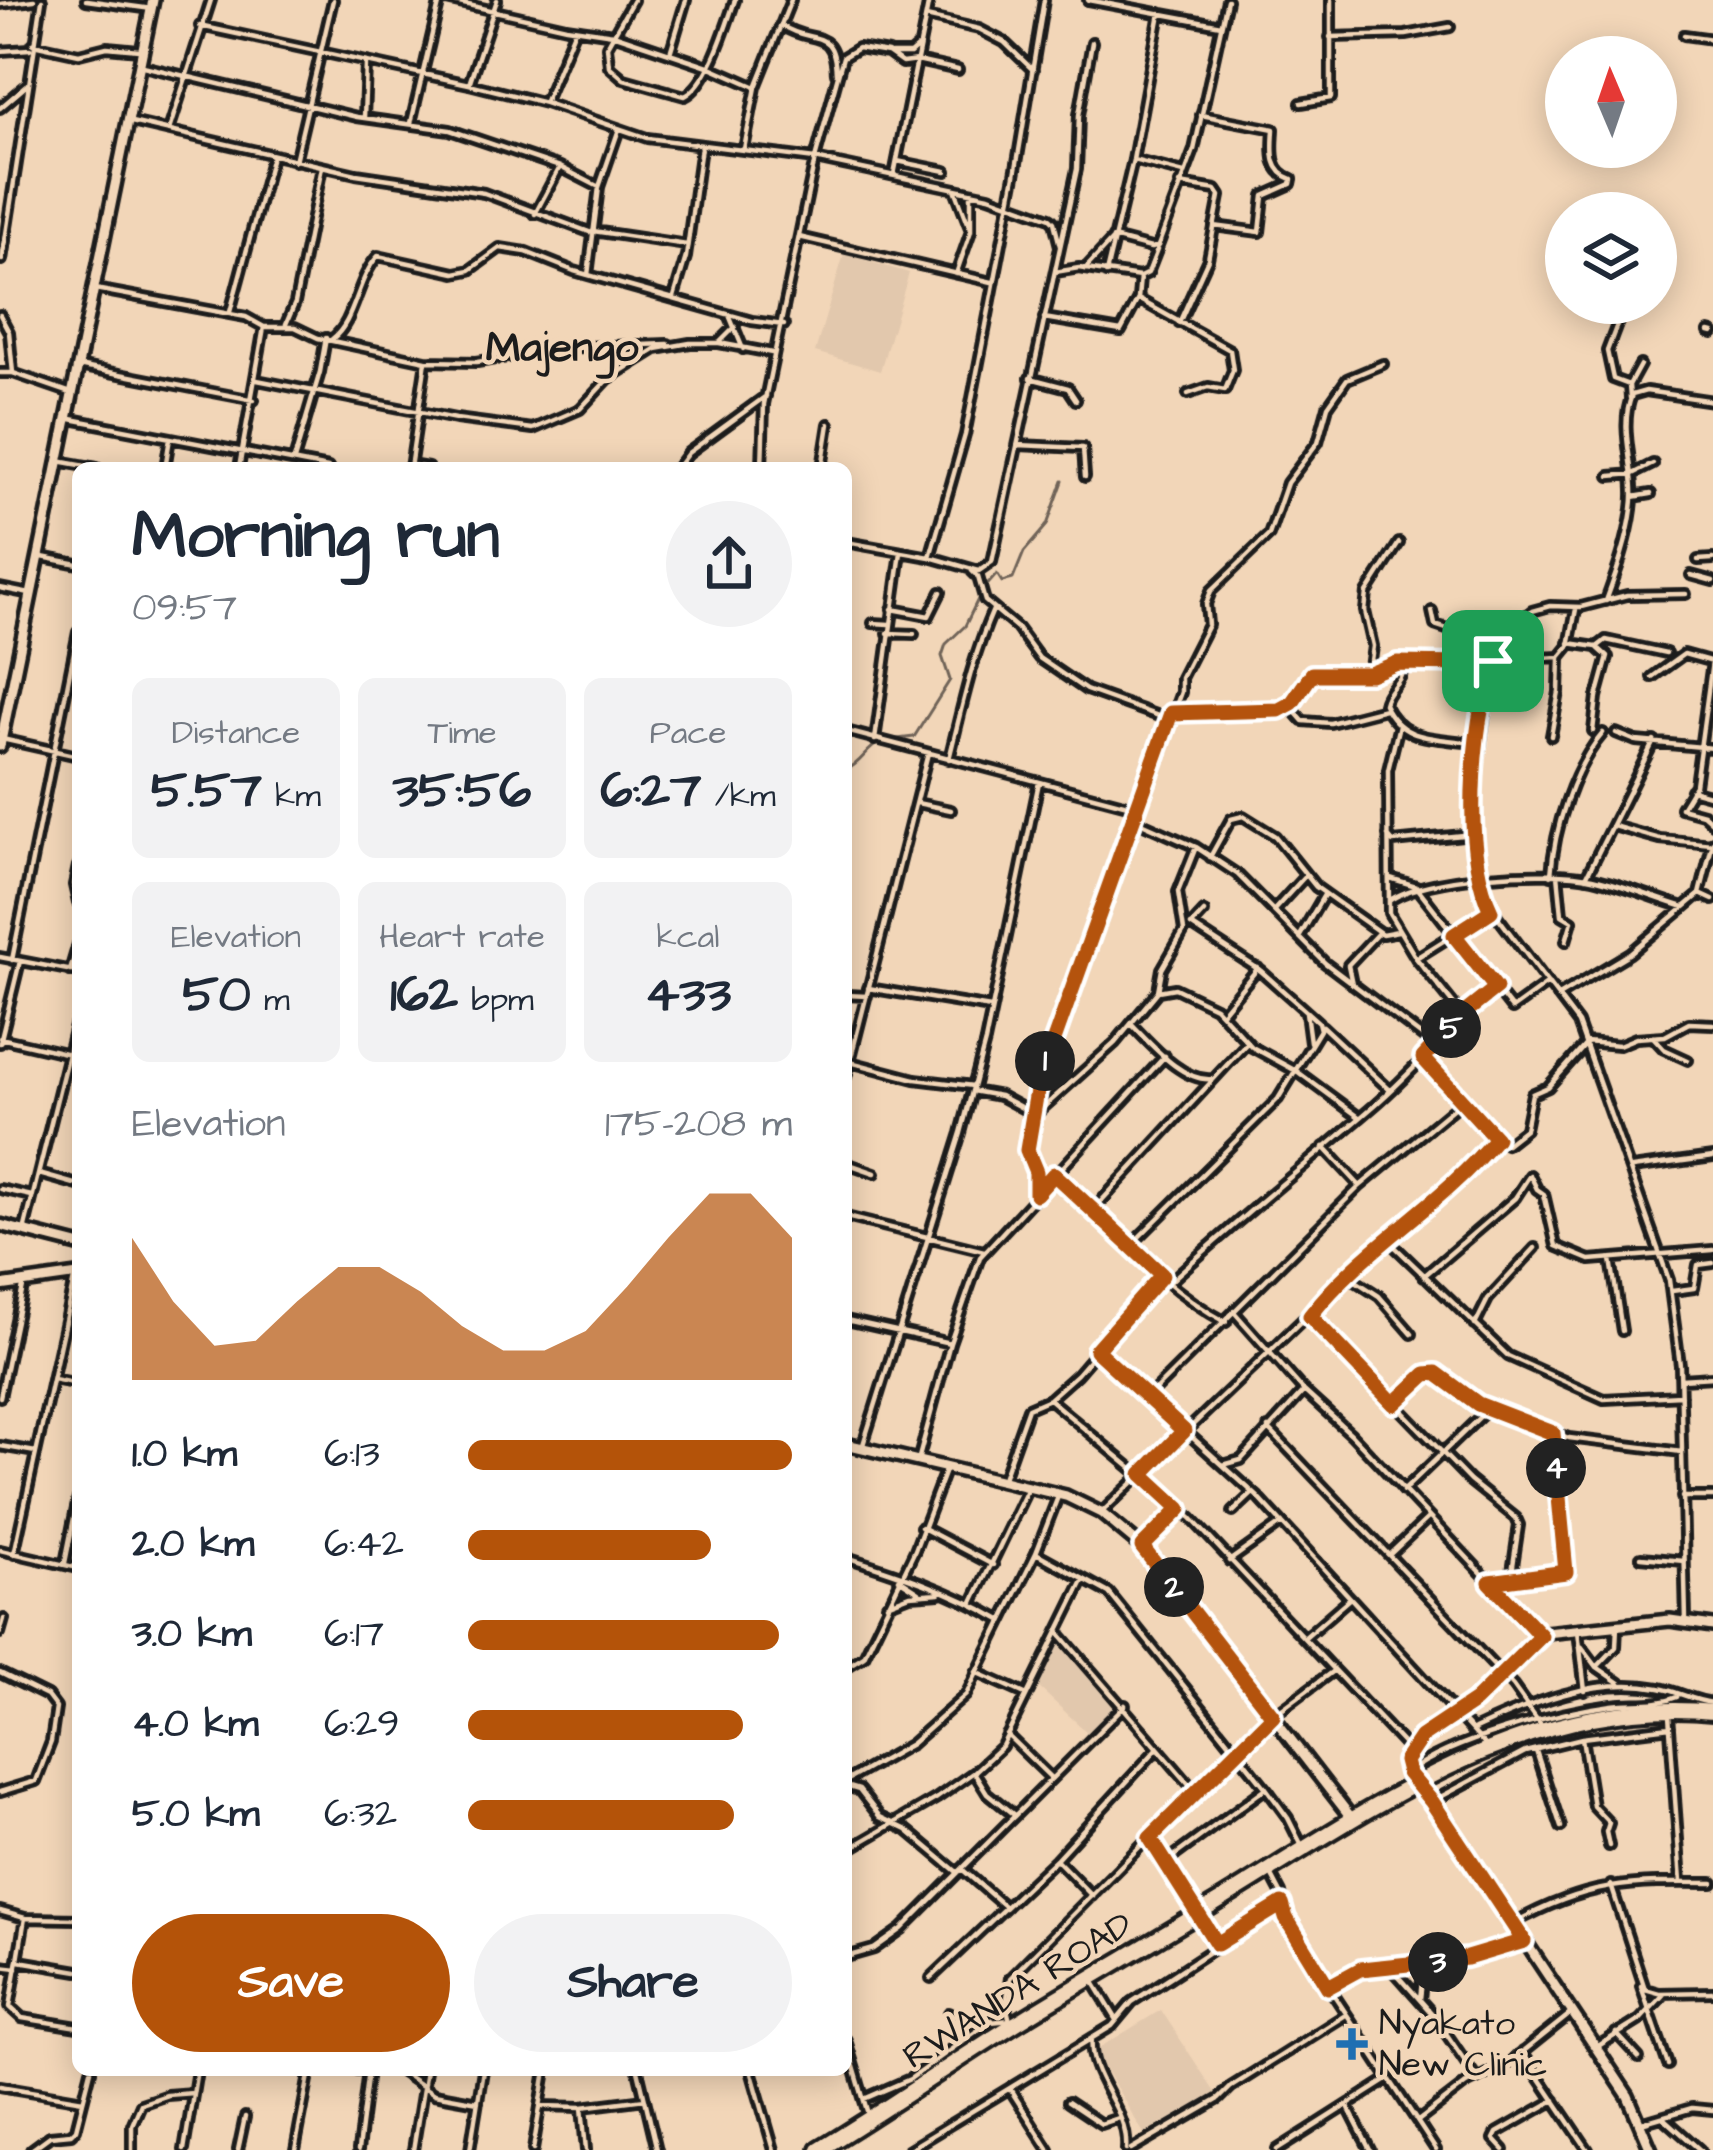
<!DOCTYPE html>
<meta charset="utf-8">
<style>
body{margin:0;font-family:"Architects Daughter",sans-serif;background:#f2f2f3;color:#1f2937;height:100vh;display:flex;flex-direction:column;font-size:45px;white-space:nowrap}
*{box-sizing:border-box;margin:0}
p{font-size:39px;color:#747a83}
.icon{flex:none;width:66px;height:66px;fill:none;stroke:currentColor;stroke-width:2;stroke-linecap:round;stroke-linejoin:round}
.map{position:relative;flex:1;overflow:hidden}
.details{position:absolute;left:72px;top:462px;width:780px;height:1614px;display:flex;flex-direction:column;background:#fff;border-radius:18px;box-shadow:0 6px 30px #0003}
.details>*{flex:none}
.needle{width:78px;rotate:358deg}
.fabs{position:absolute;left:1545px;top:36px;display:grid;gap:24px}
.fabs a{display:grid;place-items:center;width:132px;height:132px;border-radius:50%;background:#fff;box-shadow:0 6px 30px #0003;font-size:60px}
.pin{position:absolute;display:grid;place-items:center;width:102px;height:102px;color:#fff;margin:-51px;border-radius:24px;box-shadow:0 6px 18px #0006}
.km{position:absolute;width:60px;height:60px;margin:-30px;border-radius:50%;background:#222;color:#fff;font-size:33px;line-height:60px;text-align:center}
.round{display:grid;place-items:center;flex:none;width:126px;height:126px;border-radius:63px;background:#f2f2f3}
.overview{display:flex;align-items:center;justify-content:space-between;height:204px;padding:0 60px}
h1{font-size:66px;font-weight:800;line-height:90px}
.stats{display:grid;grid-template-columns:repeat(3,1fr);gap:18px;height:204px;padding:12px 60px}
.stats div{display:grid;align-content:center;border-radius:18px;background:#f2f2f3;text-align:center}
.stats b{font-size:51px;font-weight:800}
.stats small{font-size:33px;font-weight:400}
.stats p{font-size:33px}
.chart{height:336px;padding:24px 60px}
.chart p{display:flex;justify-content:space-between}
.chart svg{width:100%;height:216px;margin-top:12px;fill:#b45309;opacity:.7}
.button{display:flex;gap:24px;margin-top:auto;padding:24px 60px}
.button a{flex:1;height:138px;border-radius:72px;background:#b45309;color:#fff;font-size:48px;font-weight:800;line-height:138px;text-align:center}
.button a+a{background:#f2f2f3;color:#1f2937}
ul{padding:0 60px;list-style:none;font-size:39px}
li{display:grid;grid-template-columns:192px 144px 1fr;align-items:center;height:90px}
li i{height:30px;border-radius:15px;background:#b45309}
.map>svg:first-child{display:block}
.built{fill:#e2c8ad}
.lines{fill:none;stroke-linecap:round;stroke-linejoin:round}
.stream{stroke:#6f6458;stroke-width:3}
.street-casing{stroke:#1c1c1c;stroke-width:14}
.secondary-casing{stroke:#1c1c1c;stroke-width:18}
.highway-casing{stroke:#1c1c1c;stroke-width:22}
.street{stroke:#f2d6b8;stroke-width:4.5}
.secondary{stroke:#f2d6b8;stroke-width:9}
.highway{stroke:#f2d6b8;stroke-width:14}
.route-casing{stroke:#fff;stroke-width:24}
.route{stroke:#b45309;stroke-width:15}
.poi-dot{fill:#1f6fb2;stroke:#f2d6b8;stroke-width:4.5}
.labels{text-anchor:middle;dominant-baseline:central;stroke-width:9;stroke-linejoin:round;paint-order:stroke}
.street-label{font-size:36px;fill:#1c1c1c;stroke:#f2d6b8}
.poi-label{font-size:36px;fill:#1c1c1c;stroke:#f2d6b8;text-anchor:start}
.quarter-label{font-size:42px;font-weight:bold;fill:#1c1c1c;stroke:#f2d6b8}
</style>
<div class="map">
<svg width="1713" height="2150" viewBox="0 0 1713 2150">
<rect width="100%" height="100%" fill="#f2d6b8"/>
<filter id="ink" filterUnits="userSpaceOnUse"><feTurbulence type="fractalNoise" baseFrequency=".00833" numOctaves="2"/><feDisplacementMap in="SourceGraphic" scale="24" xChannelSelector="R" yChannelSelector="G"/><feConvolveMatrix kernelMatrix="1 2 1 2 8 2 1 2 1" color-interpolation-filters="sRGB"/></filter>
<g filter="url(#ink)">
<path class="built" d="M844,254L909,273L880,371L815,352Z
M1062,1642L1119,1702L1088,1733L1034,1683Z
M1161,2010L1218,2097L1146,2137L1094,2051Z"/>
<g class="lines">
<path class="stream" d="M889,740L914,737L950,680L942,656L946,644L965,626L982,591L997,574L1002,582L1013,579L1024,552L1047,525L1063,481
M846,770C862,763 865,750 880,742"/>
<defs>
<path id="street" d="M86,0L152,9
M446,0L566,27L613,34L708,66L756,87
M633,0L607,46L609,66L624,79L685,96C709,84 726,26 735,0
M1088,0L1221,25
M0,4L34,0
M926,17L979,29L1004,42L1033,70
M781,25C812,46 834,25 836,73
M200,26L469,84L545,103L647,138L815,159L989,196L1050,218L1054,222L1060,246
M1684,35L1713,39
M1330,37L1406,35L1450,27
M33,44L79,54L107,47L139,50
M0,51L30,49
M670,53L686,0
M891,54H910L918,47
M143,66L357,117L450,130L560,167L599,187
M469,84L497,0
M545,101L575,29
M1301,103L1331,98V0
M0,108L27,85
M1201,115L1274,129C1273,149 1269,171 1292,179L1291,184L1264,196L1260,232L1214,226
M364,118L366,64
M127,121L356,174L484,193L592,233
M411,123L440,0
M169,130L211,0
M744,149L756,87L791,0
M1133,160L1184,173
M295,161L333,0
M897,161L946,171
M894,175L929,0
M955,189L970,228
M535,214L560,167
M593,231L687,245
M799,237L992,282
M1113,238L1151,248L1158,246L1194,150L1227,0
M2,260L42,0
M1085,269L1113,239
M1055,272L1079,268L1140,277L1148,273L1157,250
M1106,273L1133,160L1160,13
M956,274L971,231V193
M588,275L599,187L619,129
M95,289L246,317L264,327L239,468
M674,297L686,257L701,147
M1138,299L1230,350L1233,370L1225,390L1208,387L1188,394
M230,312L272,156
M0,315L9,332L13,373
M729,315L743,349
M1044,318L1121,331L1138,299L1140,277
M1618,322L1607,351L1613,379L1629,385L1630,398
M1179,323L1208,259L1220,196L1216,190L1180,184
M286,324L295,303L322,167
M264,327H295L318,338L426,361L410,468
M1709,332L1713,333
M332,339C355,323 357,278 378,256L455,273L470,270L500,248L526,252L574,271L752,321L784,325
M719,343L772,353
M426,361L477,362L532,353L546,356L558,348L668,344
M78,366L254,400
M0,373H13L71,393
M1030,378L1068,388L1076,400
M257,380L456,419L533,429L580,409L608,379L656,349L690,343H719L735,327
M1629,385L1640,365
M71,419L328,468
M1018,445L1083,448L1085,477
M294,460L320,372L326,338
M58,461L97,468
M410,465L428,468
M165,468L170,438
M677,468L688,453L766,396
M762,468L764,404L815,159L843,57L858,48L888,53L902,63L917,61L958,70
M822,468L829,424
M1610,476L1633,474L1653,464
M1633,497L1651,494
M846,542L930,557L979,571L992,562L1077,169L1079,115L1092,42
M42,557L78,564
M930,557L965,435L1015,175L1044,0
M1698,560L1713,559
M972,571L978,577L985,601L1017,628L1039,658L1086,690L1167,719
M1691,575L1713,581
M0,588L30,594
M1606,601C1617,571 1628,540 1632,509C1638,471 1617,431 1632,395L1646,391L1713,401
M892,609L929,616L941,592
M1432,611L1435,625L1494,645
M873,623L889,624
M888,633L914,634
M1569,643L1597,647L1608,657L1597,697L1593,731
M1597,647L1606,640L1666,653
M1493,660L1560,657L1569,646L1576,609
M1712,662L1695,785L1681,808L1703,814L1713,823
M1403,664C1404,683 1387,687 1384,704C1403,745 1439,736 1477,744
M1369,675L1373,646L1365,611L1367,593L1399,543
M1652,677L1684,654L1713,662
M1289,705L1303,721L1330,723L1385,709
M1171,713L1279,710L1290,704L1312,674L1369,675L1397,663L1465,664L1478,659L1497,642
M1399,725L1388,770L1389,913L1416,958L1462,1015
M846,731L1139,808
M1616,733L1636,741L1713,748
M1551,736L1559,692L1560,658
M2,739L78,756
M875,740L901,552
M949,759C962,707 972,658 993,610
M1691,790L1713,796
M917,803L951,810
M1135,820L1196,847L1237,874L1325,963L1435,1046
M1613,826L1660,839L1712,844
M1388,836L1393,842L1473,834
M1210,857L1231,819L1243,816L1275,836L1316,887L1382,934L1398,931
M78,866L74,885L78,903
M1558,874L1562,915L1572,921L1566,941
M1551,875C1554,829 1573,768 1603,733
M1586,877L1654,741
M1390,878L1416,886L1512,1009L1548,983
M1700,894L1713,900
M1389,901C1424,875 1550,868 1593,878C1624,885 1654,898 1684,907
M1275,909L1306,875
M1192,925L1204,912
M1300,936L1324,895
M0,957L78,972
M1416,958L1491,911
M12,960L78,632
M70,971L78,944
M1352,984L1348,965L1379,932
M868,988L991,1008
M1158,991L1175,988L1215,1007L1252,1047L1298,1072L1359,1117
M846,995L867,996
M1560,995L1630,953L1700,894L1713,842
M1222,1012L1258,968
M1306,1012L1310,1042
M1131,1024C1151,1044 1183,1083 1213,1079
M1322,1026L1390,1090
M1653,1037L1664,1049L1688,1060
M0,1038L65,1053
M1586,1042L1619,1045L1636,1038L1665,1036L1689,1023L1713,1024
M0,1043L20,961
M1423,1058L1496,1138L1506,1144L1525,1129L1532,1094L1548,1087L1587,1043
M850,1062L915,1079L973,1086
M846,1077L928,753
M972,1091L1000,1096L1035,1115L1115,1043L1158,991L1162,969L1184,931L1178,892L1196,847
M1324,1147L1360,1186
M846,1163L875,1173
M1632,1168L1713,1157
M39,1174L78,1185
M1055,1174C1109,1223 1160,1288 1226,1322
M0,1189L32,1196
M1036,1194V1172L1027,1150L1041,1075L1181,692V678L1208,625L1206,604L1211,591L1269,535L1287,483L1318,442L1328,406L1347,379L1383,364
M1092,1211L1247,1043
M846,1217L984,1251
M24,1231L78,1014
M1389,1241L1508,1356L1604,1399L1681,1395
M1130,1246L1278,1099L1320,1030L1318,1022L1261,971L1191,925
M1611,1259L1622,1331
M1348,1276L1379,1296L1412,1334
M1424,1276L1515,1198L1530,1175L1537,1189L1544,1194L1556,1246L1590,1260L1713,1250
M1171,1281C1237,1220 1307,1164 1375,1105C1418,1068 1452,1024 1496,988
M1672,1291L1694,1288L1698,1265L1713,1263
M1235,1313L1304,1391L1351,1434L1540,1635
M1312,1318L1470,1481L1516,1518L1519,1525L1511,1579
M846,1320L950,1343
M1475,1325L1488,1299L1535,1248
M1096,1350L1258,1497L1488,1748
M53,1379L78,1384
M1681,1379L1713,1377
M0,1397L24,1282
M1148,1397L1360,1186L1462,1101
M1049,1399L1191,1518L1409,1750
M1394,1404L1432,1372L1477,1404L1569,1438L1682,1452
M1268,1428L1513,1686L1543,1728
M0,1446L36,1452
M862,1448L961,1133L985,1042L1039,782
M918,1461L950,1343L980,1257L1165,1056
M1223,1465L1241,1460L1304,1391
M1002,1481L1028,1408L1049,1399L1077,1374L1162,1275
M1403,1491L1488,1409
M1682,1497H1713
M1233,1512L1253,1493
M1101,1513L1370,1255L1464,1173L1496,1138
M921,1527L993,1565
M1142,1547L1180,1509
M0,1550L78,1568
M1036,1553L1109,1593L1266,1788L1288,1818L1302,1846
M14,1554L75,1275
M1389,1555L1428,1518
M846,1557C900,1574 953,1592 1001,1620
M1641,1557L1684,1561
M1229,1561L1282,1523
M65,1563L78,1498
M899,1579L919,1592
M1490,1582L1566,1572L1553,1433
M887,1604L910,1595L940,1593
M972,1604L1027,1490
M1686,1620L1680,1365L1669,1280L1578,1023L1485,900L1474,849L1472,803L1492,665L1505,633L1532,611L1550,606L1581,607L1627,595L1686,594
M1617,1626L1616,1647L1597,1667L1620,1683
M1578,1631L1585,1691
M0,1633L4,1619
M1059,1633L1195,1791
M1304,1638L1349,1599
M1582,1647L1597,1667
M846,1667L864,1656L915,1550L946,1468
M976,1672L1025,1694
M0,1673L47,1696L56,1708L51,1742L36,1781L0,1792
M1669,1715L1681,1882
M1475,1729C1531,1703 1595,1676 1659,1688C1677,1691 1693,1701 1713,1703
M1007,1735L1050,1777
M1582,1738L1593,1806L1609,1823L1606,1832L1609,1846
M1536,1751L1561,1827
M974,1772L987,1793L1014,1815
M1408,1773C1450,1740 1559,1712 1612,1705C1635,1702 1656,1706 1677,1697
M846,1781L911,1744L966,1695L1036,1553L1059,1494
M846,1786L859,1790L880,1817L907,1830L957,1872L963,1870L1003,1905
M1433,1801L1525,1752L1582,1738L1670,1727
M1150,1838L1195,1909
M846,1851L937,1798L974,1772L1002,1746L1084,1579
M1056,1859L1092,1896
M1166,1862L1266,1788
M1272,1876L1281,1893L1286,1918L1309,1957L1436,2150
M1611,1885L1645,1989L1659,1993L1713,1992
M0,1911L25,1918L78,1919
M25,1918L10,2007L22,2018L78,2027
M1201,1918L1217,1944
M1512,1924C1587,1882 1630,1882 1713,1883
M846,1957L874,1949L902,1929L1125,1705
M19,1961L78,1971
M1389,1965L1435,2017L1477,2079
M0,1966L17,1968
M931,1978L1056,1859L1156,1750
M1092,1979L1117,2020
M1641,1986L1668,2065
M1328,1987L1361,1969L1467,1958L1524,1941
M1420,1999L1424,1963
M949,2013L971,2024L1010,2020
M1010,2021L1006,2005L1010,1978L1259,1726L1333,1671
M1616,2033L1639,2058
M1092,2038C1087,2078 1130,2109 1126,2150
M846,2040L868,2114
M1595,2048L1640,2020L1664,1994
M1522,2052L1588,2150
M357,2070H372
M399,2070L434,2094L478,2102
M638,2070L657,2150
M751,2070L774,2150
M252,2072V2070
M0,2086L83,2100
M1010,2089L1049,2150
M864,2099L910,2079L992,2020
M1068,2102L1101,2124L1119,2118
M540,2106L582,2107L645,2099
M582,2107L586,2150
M1348,2107L1370,2150
M1663,2117L1700,2150
M1418,2121L1466,2084L1509,2063L1570,2014
M1641,2123L1692,2108L1713,2110
M31,2150L50,2136L71,2134L76,2129L91,2070
M132,2150V2125L141,2104L167,2095L193,2093
M184,2150L197,2070
M238,2150L245,2117
M295,2150L310,2070
M358,2150L368,2070
M413,2150L426,2070
M470,2150L483,2070
M533,2150L546,2070
M908,2150L1112,2026L1132,2002L1282,1904
M1131,2150L1219,2099L1231,2087L1344,2016
M1277,2150L1387,2080
M1504,2150L1494,2139L1497,2133L1555,2100"/>
<path id="secondary" d="M0,746L153,0
M0,1225L78,1245
M0,1286L78,1275
M846,1444L1066,1496L1101,1513L1142,1547L1353,1820
M1651,2150L1628,2096L1432,1801L1408,1773L1405,1761L1421,1737L1475,1701L1546,1633L1670,1620L1713,1626"/>
<path id="highway" d="M819,2150C884,2111 946,2067 1010,2027C1077,1985 1146,1946 1213,1905C1365,1813 1525,1693 1713,1712"/>
</defs>
<use href="#street" class="street-casing"/>
<use href="#secondary" class="secondary-casing"/>
<use href="#highway" class="highway-casing"/>
<use href="#street" class="street"/>
<use href="#secondary" class="secondary"/>
<use href="#highway" class="highway"/>
</g>
</g>
<g class="lines" filter="url(#ink)">
<defs>
<path id="route" d="M1499,639C1474,708 1459,844 1491,911L1454,935L1496,988L1462,1015L1423,1058L1496,1138C1442,1205 1362,1248 1310,1316L1394,1404L1426,1374L1436,1373L1478,1404L1553,1433L1566,1572L1490,1582L1541,1636L1475,1701L1421,1737L1405,1761L1408,1773L1432,1802L1524,1941L1467,1958L1361,1969L1328,1987L1286,1918L1282,1904L1217,1944L1150,1838L1273,1716L1142,1547L1180,1509L1142,1474L1184,1431L1096,1350L1162,1275L1054,1174L1036,1194V1172L1027,1150L1038,1085L1171,713L1279,710L1292,703L1312,674H1370L1397,663L1466,664L1478,659Z"/>
</defs>
<use href="#route" class="route-casing"/>
<use href="#route" class="route"/>
</g>
<path class="poi-dot" d="M1346 2026h12v12h12v12h-12v12h-12v-12h-12v-12h12z"/>
<g class="labels">
<g class="street-label">
<text transform="translate(1018 1991) rotate(-32)">RWANDA ROAD</text>
</g>
<g class="poi-label">
<text x="1379" y="2023">Nyakato<tspan x="1379" dy="41">New Clinic</tspan></text>
</g>
<g class="quarter-label">
<text x="562" y="349">Majengo</text>
</g>
</g>
</svg>
<div class="fabs">
<a><svg class="needle" viewBox="-14 -14 28 28"><path d="M0-13l5 13h-10z" fill="#e53935"/><path d="M0 13l5-13h-10z" fill="#747a83"/></svg></a>
<a><svg class="icon" aria-label="layers" viewBox="0 0 24 24"><path d="M12 4l9 5-9 5-9-5zM3 14l9 5 9-5"/></svg></a>
</div>
<div class="pin" style="left:1493px;top:661px;background:#1e9e55"><svg class="icon" aria-label="arrive" viewBox="0 0 24 24"><path d="M6 21V4h12l-3 4 3 4H6"/></svg></div>
<b class="km" style="left:1045px;top:1061px">1</b>
<b class="km" style="left:1174px;top:1587px">2</b>
<b class="km" style="left:1438px;top:1962px">3</b>
<b class="km" style="left:1556px;top:1468px">4</b>
<b class="km" style="left:1451px;top:1028px">5</b>
<section class="details">
<div class="overview"><div><h1>Morning run</h1><p>09:57</p></div><a class="round"><svg class="icon" aria-label="share" viewBox="0 0 24 24"><path d="M12 15V3M7 8l5-5 5 5M5 13v7h14v-7"/></svg></a></div>
<div class="stats">
<div><p>Distance</p><b>5.57<small> km</small></b></div>
<div><p>Time</p><b>35:56</b></div>
<div><p>Pace</p><b>6:27<small> /km</small></b></div>
</div>
<div class="stats">
<div><p>Elevation</p><b>50<small> m</small></b></div>
<div><p>Heart rate</p><b>162<small> bpm</small></b></div>
<div><p>kcal</p><b>433</b></div>
</div>
<div class="chart"><p><span>Elevation</span>175–208 m</p>
<svg viewBox="0 0 160 44" preserveAspectRatio="none"><path d="M0 44V15L10 28L20 37L30 36L40 28L50 21L60 21L70 26L80 33L90 38L100 38L110 34L120 25L130 15L140 6L150 6L160 15V44z"/></svg>
</div>
<ul>
<li><b>1.0 km</b>6:13<i style="width:100%"></i></li>
<li><b>2.0 km</b>6:42<i style="width:75%"></i></li>
<li><b>3.0 km</b>6:17<i style="width:96%"></i></li>
<li><b>4.0 km</b>6:29<i style="width:85%"></i></li>
<li><b>5.0 km</b>6:32<i style="width:82%"></i></li>
</ul>
<div class="button"><a>Save</a><a>Share</a></div>
</section>
</div>
